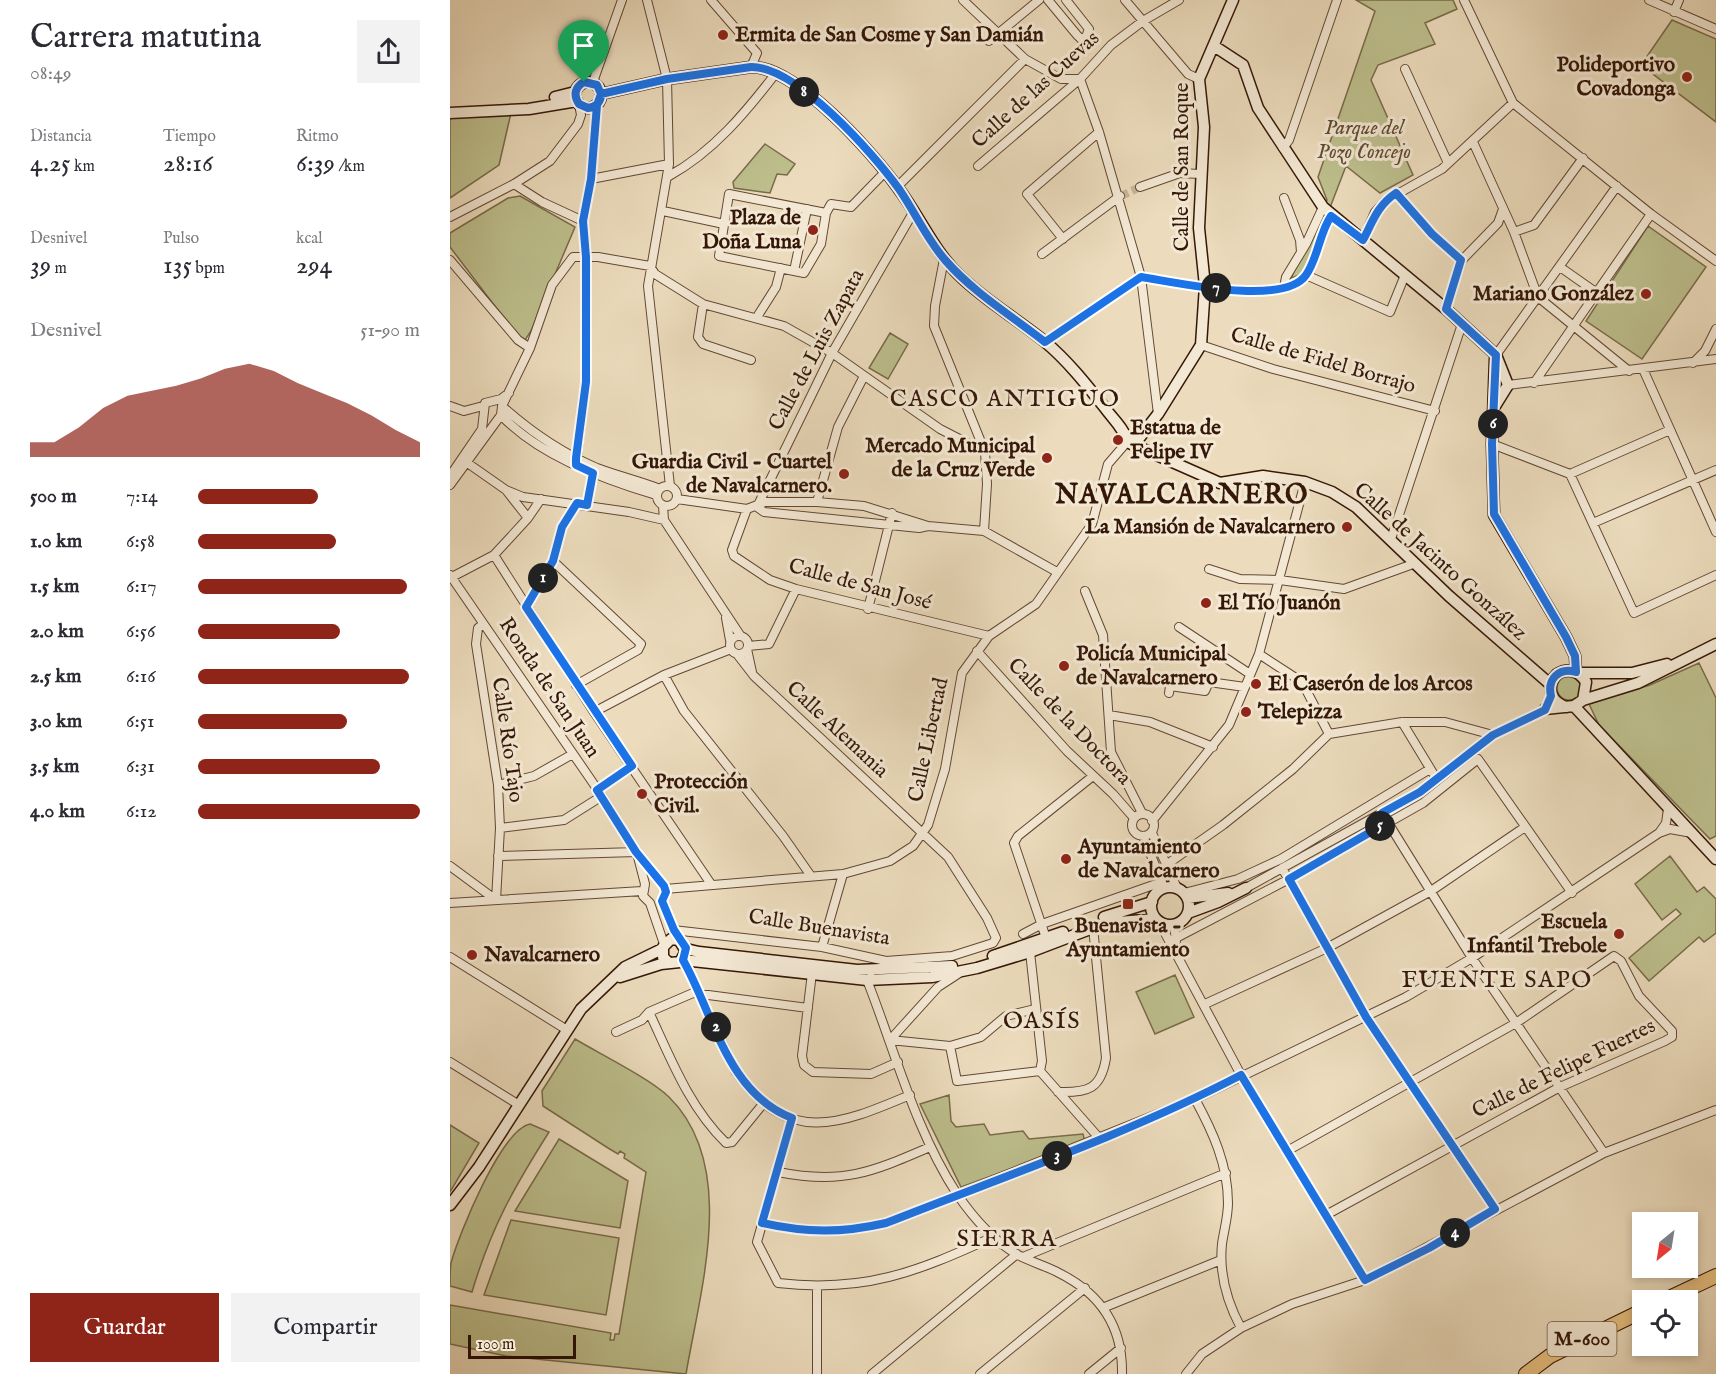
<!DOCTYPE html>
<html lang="es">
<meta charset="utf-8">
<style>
body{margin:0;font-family:"IM FELL English",serif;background:#f2f2f3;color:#2b2b33;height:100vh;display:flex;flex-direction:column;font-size:22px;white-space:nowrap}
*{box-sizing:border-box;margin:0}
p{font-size:20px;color:#7c7c81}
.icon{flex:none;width:33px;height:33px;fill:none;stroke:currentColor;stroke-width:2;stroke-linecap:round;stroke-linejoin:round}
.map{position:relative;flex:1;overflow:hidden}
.panel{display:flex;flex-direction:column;background:#fff;width:450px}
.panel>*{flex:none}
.needle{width:39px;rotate:210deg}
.fabs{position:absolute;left:1182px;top:1212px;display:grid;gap:12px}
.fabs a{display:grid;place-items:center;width:66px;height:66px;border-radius:0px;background:#fff;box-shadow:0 3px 9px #0003;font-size:30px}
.scale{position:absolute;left:18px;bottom:15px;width:108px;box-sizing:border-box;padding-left:6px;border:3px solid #351707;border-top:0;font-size:16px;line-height:21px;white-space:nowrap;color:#351707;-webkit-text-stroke:4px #f3e8d4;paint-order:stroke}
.pin{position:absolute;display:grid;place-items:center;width:51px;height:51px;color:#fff;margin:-62px -26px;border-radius:50% 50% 50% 0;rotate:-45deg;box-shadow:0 0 6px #0007}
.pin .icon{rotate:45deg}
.km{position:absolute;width:30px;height:30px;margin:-15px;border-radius:50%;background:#222;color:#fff;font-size:16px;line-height:30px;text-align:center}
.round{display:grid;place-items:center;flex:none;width:63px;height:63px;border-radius:0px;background:#f2f2f3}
.overview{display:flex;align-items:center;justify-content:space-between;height:102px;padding:0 30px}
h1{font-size:33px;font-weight:600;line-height:45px}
.figures{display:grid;grid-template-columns:repeat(3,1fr);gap:9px;height:102px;padding:6px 30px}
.figures div{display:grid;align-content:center}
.figures b{font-size:26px;font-weight:600}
.figures small{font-size:16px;font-weight:400}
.figures p{font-size:16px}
.chart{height:168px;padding:12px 30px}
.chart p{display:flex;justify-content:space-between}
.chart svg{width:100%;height:108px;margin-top:6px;fill:#8f2418;opacity:.7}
.primary-button{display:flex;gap:12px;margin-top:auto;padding:12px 30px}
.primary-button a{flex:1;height:69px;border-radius:0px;background:#8f2418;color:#fff;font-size:24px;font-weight:600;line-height:69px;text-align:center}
.primary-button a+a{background:#f2f2f3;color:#2b2b33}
ul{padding:0 30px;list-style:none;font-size:20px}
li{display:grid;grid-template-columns:96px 72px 1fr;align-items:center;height:45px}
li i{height:15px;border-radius:8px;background:#8f2418}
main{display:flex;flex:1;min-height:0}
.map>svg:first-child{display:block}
.green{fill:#bdbf8d;stroke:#796b4a;stroke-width:1.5}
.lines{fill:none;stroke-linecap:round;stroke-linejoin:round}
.street-tunnel{stroke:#c7b599;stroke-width:8;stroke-dasharray:8 4;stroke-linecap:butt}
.street-casing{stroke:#634834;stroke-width:10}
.secondary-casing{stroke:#351707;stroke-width:13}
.highway-casing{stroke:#351707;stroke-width:16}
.street{stroke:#f3e8d4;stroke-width:8}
.secondary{stroke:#f3e8d4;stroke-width:10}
.highway{stroke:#e6be7e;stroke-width:14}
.route-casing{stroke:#fff;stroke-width:12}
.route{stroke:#1a73e8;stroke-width:8}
.poi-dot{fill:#8f2418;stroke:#f3e8d4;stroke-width:2}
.labels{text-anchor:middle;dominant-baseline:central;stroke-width:6;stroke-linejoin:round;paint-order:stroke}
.shield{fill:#f3e8d4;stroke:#6e5644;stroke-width:1.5}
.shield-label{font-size:20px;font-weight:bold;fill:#351707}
.poi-label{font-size:21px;font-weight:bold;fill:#351707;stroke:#f3e8d4;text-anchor:start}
.street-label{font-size:21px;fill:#351707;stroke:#f3e8d4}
.park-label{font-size:21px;font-style:italic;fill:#5e492f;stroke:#f3e8d4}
.quarter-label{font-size:24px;letter-spacing:1.5px;fill:#351707;stroke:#f3e8d4}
.district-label{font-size:27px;font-weight:bold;letter-spacing:1.5px;fill:#351707;stroke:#f3e8d4}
</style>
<main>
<section class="panel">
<div class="overview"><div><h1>Carrera matutina</h1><p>08:49</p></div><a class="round"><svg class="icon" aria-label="share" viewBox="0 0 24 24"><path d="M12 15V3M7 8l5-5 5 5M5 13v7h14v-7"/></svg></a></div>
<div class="figures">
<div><p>Distancia</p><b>4.25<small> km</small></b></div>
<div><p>Tiempo</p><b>28:16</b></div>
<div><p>Ritmo</p><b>6:39<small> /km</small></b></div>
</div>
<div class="figures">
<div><p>Desnivel</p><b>39<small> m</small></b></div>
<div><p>Pulso</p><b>135<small> bpm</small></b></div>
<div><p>kcal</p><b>294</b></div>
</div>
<div class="chart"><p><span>Desnivel</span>51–90 m</p>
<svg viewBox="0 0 160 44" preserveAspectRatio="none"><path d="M0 44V38L10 38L20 32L30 24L40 19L50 17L60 15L70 12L80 8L90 6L100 9L110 14L120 18L130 22L140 27L150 33L160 38V44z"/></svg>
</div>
<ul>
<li><b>500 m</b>7:14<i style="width:54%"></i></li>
<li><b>1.0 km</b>6:58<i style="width:62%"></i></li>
<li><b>1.5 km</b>6:17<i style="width:94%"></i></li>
<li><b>2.0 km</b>6:56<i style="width:64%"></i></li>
<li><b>2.5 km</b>6:16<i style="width:95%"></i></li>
<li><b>3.0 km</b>6:51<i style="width:67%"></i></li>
<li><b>3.5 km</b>6:31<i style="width:82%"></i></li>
<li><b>4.0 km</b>6:12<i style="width:100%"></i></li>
</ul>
<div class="primary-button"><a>Guardar</a><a>Compartir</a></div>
</section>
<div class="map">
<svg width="1266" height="1374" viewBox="0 0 1266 1374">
<rect width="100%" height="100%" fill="#ecdcbd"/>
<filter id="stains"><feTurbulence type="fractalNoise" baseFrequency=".00333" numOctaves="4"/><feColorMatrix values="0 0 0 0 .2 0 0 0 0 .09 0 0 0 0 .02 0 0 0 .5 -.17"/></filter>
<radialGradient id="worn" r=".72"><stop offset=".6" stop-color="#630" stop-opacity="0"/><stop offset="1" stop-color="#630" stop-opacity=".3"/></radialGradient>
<path class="green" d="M906,0H1003L1007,9L975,23L985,44L928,65L921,80L963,175L930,193L896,166L858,265L853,274L841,278L877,200L868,177L925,11Z
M1222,20L1266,39V122L1191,65Z
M61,113L49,165L0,198V115Z
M315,144L345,164L337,175L327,174L320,193L284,188L283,182Z
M70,196L125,227L81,331L73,343L0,247V233L58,198Z
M1198,226L1256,267L1192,359L1136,321Z
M440,333L458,344L438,379L419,368Z
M1249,663L1266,698V836L1260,839L1149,725L1139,704L1200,685Z
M1107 688a12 12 0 1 1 24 0a12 12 0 1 1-24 0Z
M1220,856L1247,892L1254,887L1266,899V933L1254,942L1249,937L1199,981L1179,958L1231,914L1226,909L1212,920L1185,884Z
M725,975L744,1017L705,1034L686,992Z
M125,1039C150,1054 199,1078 219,1097C289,1166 250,1290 236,1374L56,1356L0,1344V1305L161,1333L160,1340H164L165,1334H169L196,1172L174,1158L175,1154L170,1151L168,1154L158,1148L93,1106L92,1091Z
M499,1095L501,1121L506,1127L534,1124L540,1135L573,1131L579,1139L633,1134L635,1142L511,1187L470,1104Z
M80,1124L99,1132C63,1189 41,1228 22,1292L0,1286C0,1279 0,1270 1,1263C9,1234 51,1130 80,1124Z
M0,1125L29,1143L0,1192Z
M109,1139L178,1181L170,1228L65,1211Z
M61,1220L169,1238L156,1315L34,1295Z"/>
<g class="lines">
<path class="street-tunnel" d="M671,196L690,187"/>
<defs>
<path id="street" d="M197,0L217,79L219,164L198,286L220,486
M261,0L307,53L301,67
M513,0L575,59L611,79H630
M598,0L627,35L631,39L636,37L639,29L616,0
M675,0L738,74L749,79
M1014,0L1063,103L1201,214L1266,261
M1199,0L1266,29
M1224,12L1229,0
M539,41L589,0
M955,69L998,163
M630,79L649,132L691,277L708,414
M143,82L172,0
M1023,142L1064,232L1088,297L1179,371
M833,148L839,140L887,0
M528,166L630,79L661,45L693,21L729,0
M219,176C263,152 296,112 326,73
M141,179L219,164
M64,184L92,202L133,221
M447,187L575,59
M690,187L730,173L750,174
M946,193L982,234L1012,260
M834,198L850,240L851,252
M213,211L274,224
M376,213L279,194L269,256L354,273L371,244L376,213L381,204L401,207L435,172
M0,217L64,184L100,161L128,124L131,115L129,104
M1064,232L1084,225L1133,158
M613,239L577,194L649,132
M913,240L925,212L935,201L992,169L1063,103
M592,254L670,196
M494,259L485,306L484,326L535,452L537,484L534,531
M0,260L68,340L80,348
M1110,267L1147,293
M344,271L357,209
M856,275L940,312L955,275
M834,288L836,277L856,244L873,207
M253,304L248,337L253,344L301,360
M996,309L1012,260L1048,223L1053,209
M307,317L326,287L331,268
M595,342L691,277C725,282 834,307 856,275C868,258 869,234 881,216
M751,345L823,369L985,411
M1046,355L1167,186
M1243,363L1255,351L1266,329
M1193,369L1266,532
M1084,383L1201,214
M1058,385L1266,359
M0,406L14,411L33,406
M53,407C80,431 114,454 147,468C168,476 190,481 210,489
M51,415C88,455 155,480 206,495
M1042,444L1120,474L1220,430
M16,462L56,490L73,497L179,512L214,520
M126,465L136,382V257L133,221L141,179L147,105
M1120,474L1184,613L1266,575
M0,476L32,429L35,403L51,399L59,393
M0,485L51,415L52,406L80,348L102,285L123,257H148L200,266L205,274L253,304L334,326L382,353L490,429L535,452
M207 496a10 10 0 1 1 20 0a10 10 0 1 1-20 0Z
M56,490L78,518
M227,499L297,509L315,502H367L414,506L478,526
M367,502L388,427L414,376
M137,505L143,473
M213,506L214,520L290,635
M307,507L382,353L464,211
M307,507L314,512L469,528L478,526L534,531L607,572
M297,509L282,550L284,556L320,580L346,589L539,636
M1143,523L1266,470
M941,539L1012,324
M44,555L144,712L261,884
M103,561L191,644L188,650L126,685
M759,569L790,579L830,580L894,589L963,564
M0,575L152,796L186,852L214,886L216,892L212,901L226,934
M0,578L44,555L78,518L91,499
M635,591L653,635L661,752L692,813
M76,607L103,561L112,527L127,503
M418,609L442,513
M276,618L280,640
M729,627L800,674
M280 645a9 9 0 1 1 18 0a9 9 0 1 1-18 0Z
M298,646L319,644L346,589
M297,649L302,672
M527,651L617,751L663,794L684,818
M809,654L852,682L879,734
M214,675L234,711L333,836L361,876
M719,693L720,686L755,691L759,682L795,687
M144,712L214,675L281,649
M659,715L700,722L763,747
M952,722L986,778
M48,785L84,776L121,755
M147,790L182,766
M1218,809L1216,823L1209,833L1220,829L1242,833
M932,813L1022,958L1154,1153
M682 825a11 11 0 1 1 22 0a11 11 0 1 1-22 0Z
M702,821L779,725L809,654L855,482
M50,828L114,820L152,796
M702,833L727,888
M693,836L712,882V889
M48,856L186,852
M188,857L195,884L193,896L200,903L214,944
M716,865L773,825L843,769L879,734L952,722H995L1043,735
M0,866L46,900L50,828L48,785L26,644L28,628L33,624
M832,868L916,1016L1045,1209
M796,888L970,792L1043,735L1095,709
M215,889L393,874L440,861L463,846L478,825L495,769L512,673L539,636L586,604L642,524L658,464L677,442
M734,893L788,879L831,859L980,769
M0,903L192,891
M709,922L791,1075L915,1280
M724,925L726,941
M223,930L372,947L436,961L502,956L543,943L546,938L537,918L498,857L304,676L287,654
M573,934L592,924L712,882
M596,938L564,843L568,836L643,776
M726,938L839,879L973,803L1028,759L1122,893
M372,947L393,874
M580,952L592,1061L590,1071L507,1081L500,1046L531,1037L556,1016L585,1009
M0,957L117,1030
M233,960L286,1072C338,1146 389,1125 460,1095
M362,973L352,1056L354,1065L363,1072L421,1074L448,1062
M421,977L417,980C445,1051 465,1130 507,1194C522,1216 544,1241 568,1255C581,1262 596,1266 609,1273C651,1294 673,1327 672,1374
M755,1004L877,948L981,891L1075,827
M199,1012C221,1059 239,1107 276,1143L282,1142L313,1104
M166,1032L192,1020L199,1012L243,993L358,1008
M440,1040L488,987L508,974
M440,1040L500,1046
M0,1062L69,1105
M590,1071L650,1139
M608,1092C638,1093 651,1089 656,1058L643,927
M745,1099C763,1132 778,1165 778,1203C778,1217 774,1230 772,1244C769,1274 777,1302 791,1328
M342,1118L307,1242L328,1283C414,1293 467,1272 543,1237
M837,1151L1066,1023L1164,956L1171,961L1189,996L1222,1031V1037L1215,1041L1110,1087L876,1215
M328,1172C393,1185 422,1172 480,1147
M312,1223C356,1233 393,1233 436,1223L745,1099L956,997L1022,958L1209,833
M573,1257L776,1173
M367,1288V1374
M655,1307L771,1260
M422,1374L567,1254
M530,1374L635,1288
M639,1374L671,1348
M736,1374L752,1354L791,1328L842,1304L915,1280L1154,1153L1266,1110"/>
<path id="secondary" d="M764,46L793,65L808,108L873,207L996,309L1046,355L1058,385L1045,406
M125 95a13 13 0 1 1 26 0a13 13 0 1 1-26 0Z
M151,94L217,79L301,67C346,66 422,152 448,188C470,217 484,252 511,277C536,301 567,319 594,341C617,360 636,384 655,408C662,418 675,429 677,442
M105,97L125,92
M0,113L79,109L127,101
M1045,358L1042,444L1044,515L1116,637L1125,656L1126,672
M677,442L770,483L813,476L855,482L882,492L906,507L999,596L1100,684
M677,442L687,441L708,414L751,345L755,286L749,228L754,127L749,79L783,0
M1128,673H1182L1217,664
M1133,700L1188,683L1266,644
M1124,706L1266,859
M1095,709L1124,706L1133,700L1136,682C1129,671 1119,667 1107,674C1095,687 1101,703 1117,707
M701 906a19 19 0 1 1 38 0a19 19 0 1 1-38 0Z
M737,898L778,893
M738,913L768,902L796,888
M654,917L702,902
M236,949L249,952L407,970L502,966
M543,956L613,932
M233,960L417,980L482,977L527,968L580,952L656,923L706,919
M170,977L211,964L230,962L236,951L229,940L221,939L213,947V957L219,963
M0,1205L29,1167L131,1009L175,967L212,949"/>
<path id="highway" d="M1215,1300L1266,1276
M1076,1374L1100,1356L1192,1311"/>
</defs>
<use href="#street" class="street-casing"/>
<use href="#secondary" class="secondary-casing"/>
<use href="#highway" class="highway-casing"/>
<use href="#street" class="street"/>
<use href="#secondary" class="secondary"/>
<use href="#highway" class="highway"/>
</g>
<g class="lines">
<defs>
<path id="route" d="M134,82L147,85L151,94L147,105L141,179L133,221L136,257V382L126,458V465L143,473L137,505L127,503L112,527L103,561L76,607L182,766L147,790L186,852L214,886L216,892L212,901L224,930L236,948L233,960C264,1015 277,1093 342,1118L312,1223C356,1233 393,1233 436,1223C555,1176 678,1134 791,1075L915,1280L979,1248L1045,1209L916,1017L839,879L938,822L932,813L970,792L1043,735L1095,710L1101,696C1097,679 1109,667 1126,672L1125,656L1116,637L1044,514L1042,444L1046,355L996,309L1011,260L982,234L946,193C927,206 923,221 913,240L881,216C869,234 868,258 856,275C834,307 725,282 691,277L595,342C562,316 524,293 496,261C477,240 465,212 449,189C423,153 346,66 301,67L217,79L151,94C151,102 146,107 138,108L129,104C123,95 125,87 134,82"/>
</defs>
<use href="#route" class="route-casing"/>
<use href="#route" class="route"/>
</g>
<g class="poi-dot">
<circle cx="273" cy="35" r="6"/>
<circle cx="1237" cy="77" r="6"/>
<circle cx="363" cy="230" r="6"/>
<circle cx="1196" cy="294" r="6"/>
<circle cx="668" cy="440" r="6"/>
<circle cx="597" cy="458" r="6"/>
<circle cx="394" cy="474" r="6"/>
<circle cx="897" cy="527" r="6"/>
<circle cx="756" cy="603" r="6"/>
<circle cx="614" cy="666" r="6"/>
<circle cx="806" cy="684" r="6"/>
<circle cx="796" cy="712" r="6"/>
<circle cx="192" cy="794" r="6"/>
<circle cx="616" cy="859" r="6"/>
<rect x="672" y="898" width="12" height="12" rx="3"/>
<circle cx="1169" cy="934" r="6"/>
<circle cx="22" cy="955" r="6"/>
</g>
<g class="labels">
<rect class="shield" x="1097.5" y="1322" width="69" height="34" rx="4.5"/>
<g class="shield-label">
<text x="1132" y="1339">M-600</text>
</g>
<g class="poi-label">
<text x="285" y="35">Ermita de San Cosme y San Damián</text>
<text x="1225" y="65" text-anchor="end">Polideportivo<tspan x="1225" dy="24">Covadonga</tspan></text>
<text x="351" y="218" text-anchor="end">Plaza de<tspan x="351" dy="24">Doña Luna</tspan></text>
<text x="1184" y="294" text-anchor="end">Mariano González</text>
<text x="680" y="428">Estatua de<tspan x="680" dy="24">Felipe IV</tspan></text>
<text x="585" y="446" text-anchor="end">Mercado Municipal<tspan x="585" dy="24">de la Cruz Verde</tspan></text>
<text x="382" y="462" text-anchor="end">Guardia Civil - Cuartel<tspan x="382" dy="24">de Navalcarnero.</tspan></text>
<text x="885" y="527" text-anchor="end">La Mansión de Navalcarnero</text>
<text x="768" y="603">El Tío Juanón</text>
<text x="626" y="654">Policía Municipal<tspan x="626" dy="24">de Navalcarnero</tspan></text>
<text x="818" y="684">El Caserón de los Arcos</text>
<text x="808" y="712">Telepizza</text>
<text x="204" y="782">Protección<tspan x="204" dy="24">Civil.</tspan></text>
<text x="628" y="847">Ayuntamiento<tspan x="628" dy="24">de Navalcarnero</tspan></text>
<text x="1157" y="922" text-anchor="end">Escuela<tspan x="1157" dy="24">Infantil Trebole</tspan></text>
<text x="678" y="926" text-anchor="middle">Buenavista -<tspan x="678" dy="24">Ayuntamiento</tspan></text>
<text x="34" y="955">Navalcarnero</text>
</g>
<g class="street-label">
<text transform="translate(586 90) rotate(-42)">Calle de las Cuevas</text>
<text transform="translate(732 167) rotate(-90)">Calle de San Roque</text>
<text transform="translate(367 350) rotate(-62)">Calle de Luis Zapata</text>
<text transform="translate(873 361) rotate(16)">Calle de Fidel Borrajo</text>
<text transform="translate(990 562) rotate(42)">Calle de Jacinto González</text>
<text transform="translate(410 585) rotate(15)">Calle de San José</text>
<text transform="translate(99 688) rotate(56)">Ronda de San Juan</text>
<text transform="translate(619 722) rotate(46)">Calle de la Doctora</text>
<text transform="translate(387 730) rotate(43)">Calle Alemania</text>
<text transform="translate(57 740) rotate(82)">Calle Río Tajo</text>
<text transform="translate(479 740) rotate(-78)">Calle Libertad</text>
<text transform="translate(369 928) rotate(9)">Calle Buenavista</text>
<text transform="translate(1114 1069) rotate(-26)">Calle de Felipe Fuertes</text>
</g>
<g class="park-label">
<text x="914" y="128">Parque del<tspan x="914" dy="24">Pozo Concejo</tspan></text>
</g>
<g class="quarter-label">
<text x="555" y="399">CASCO ANTIGUO</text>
<text x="1047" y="980">FUENTE SAPO</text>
<text x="592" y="1021">OASÍS</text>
<text x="557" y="1239">SIERRA</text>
</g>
<g class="district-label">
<text x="732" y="496">NAVALCARNERO</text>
</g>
</g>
<rect width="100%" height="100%" filter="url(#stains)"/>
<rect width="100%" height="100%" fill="url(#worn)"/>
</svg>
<div class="fabs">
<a><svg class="needle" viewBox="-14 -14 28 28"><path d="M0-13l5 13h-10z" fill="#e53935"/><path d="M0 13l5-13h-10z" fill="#7c7c81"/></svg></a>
<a><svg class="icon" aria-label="locate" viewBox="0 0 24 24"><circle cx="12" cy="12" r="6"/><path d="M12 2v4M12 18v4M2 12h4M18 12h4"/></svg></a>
</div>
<div class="scale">100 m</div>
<div class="pin" style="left:134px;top:82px;background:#1e9e55"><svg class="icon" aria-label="arrive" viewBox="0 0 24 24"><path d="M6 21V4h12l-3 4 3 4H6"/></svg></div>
<b class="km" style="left:93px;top:578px">1</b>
<b class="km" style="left:266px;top:1027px">2</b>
<b class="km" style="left:607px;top:1156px">3</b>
<b class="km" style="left:1005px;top:1233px">4</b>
<b class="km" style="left:930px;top:826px">5</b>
<b class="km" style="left:1043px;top:424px">6</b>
<b class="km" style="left:766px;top:288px">7</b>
<b class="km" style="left:354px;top:92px">8</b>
</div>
</main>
